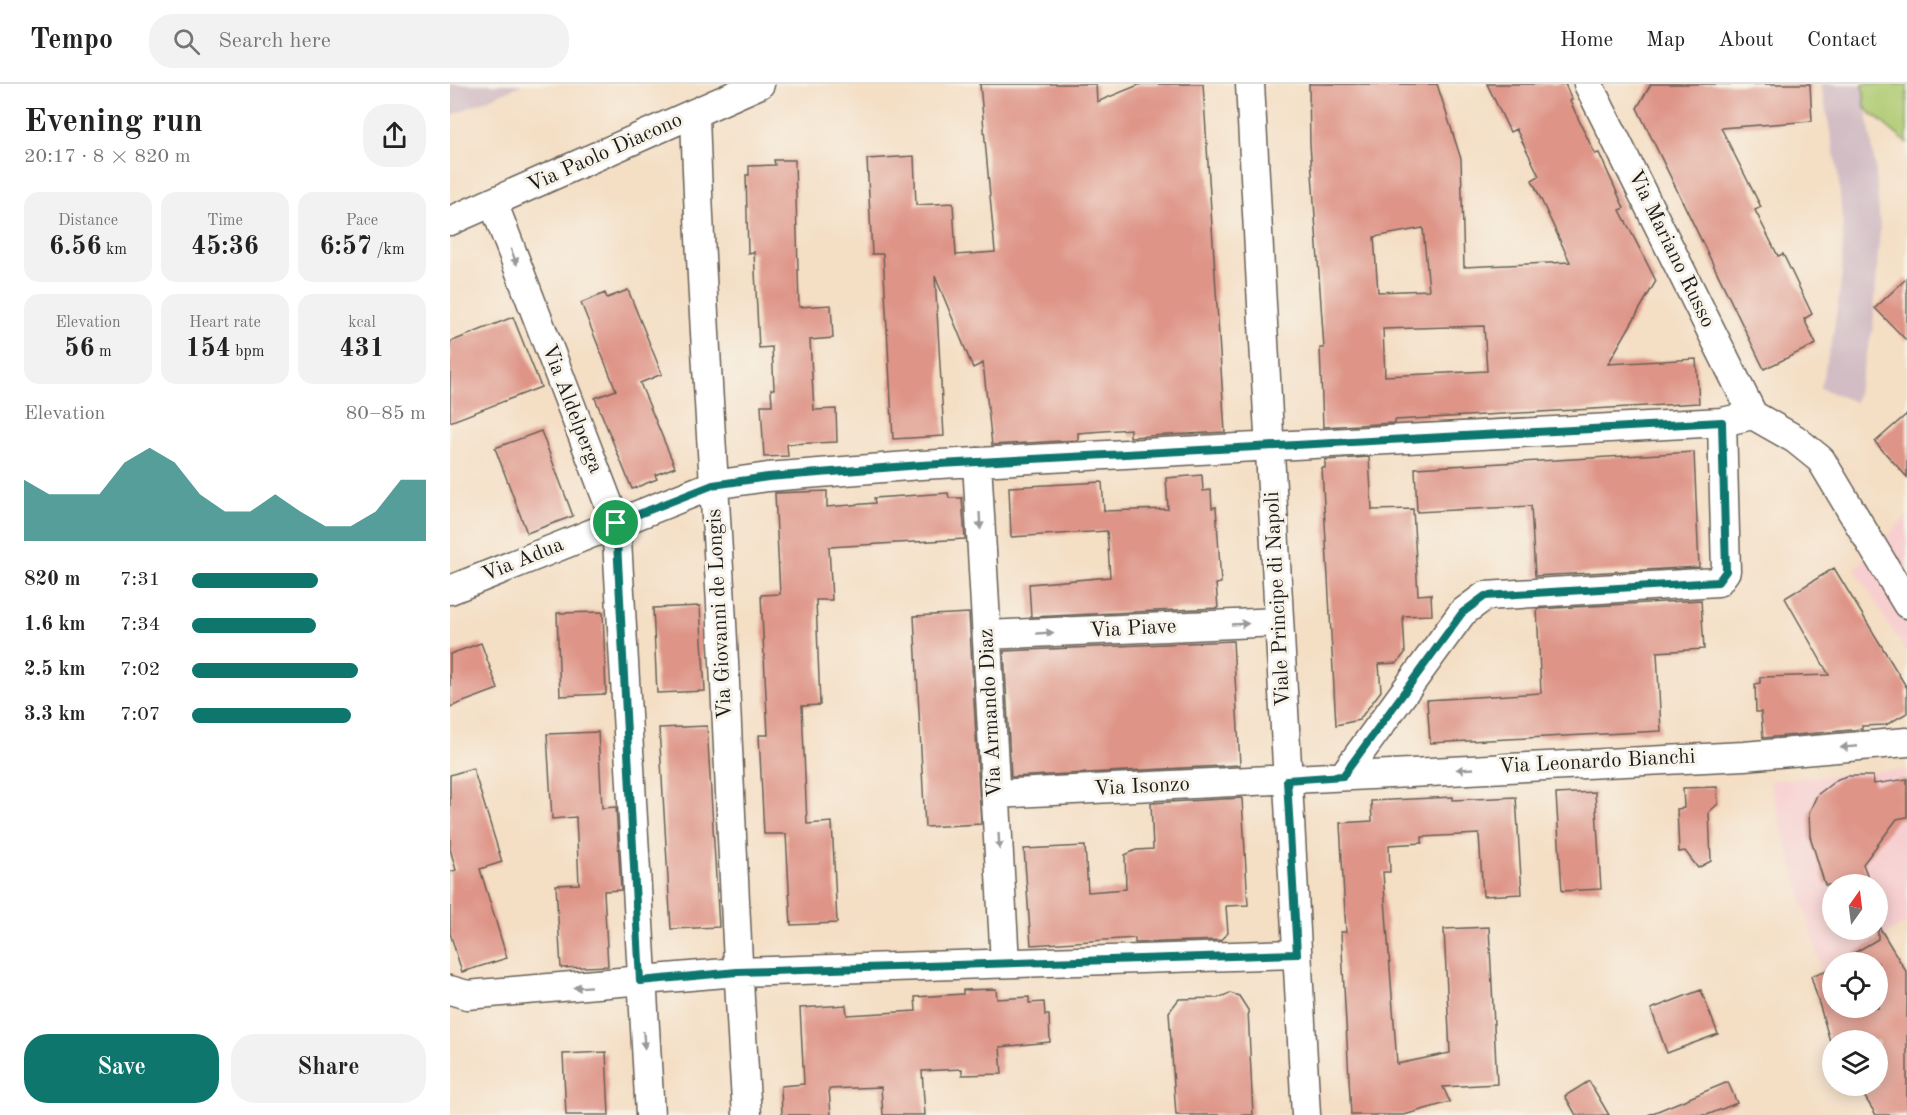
<!DOCTYPE html>
<meta charset="utf-8">
<style>
body{margin:0;font-family:"Old Standard TT",serif;background:#f2f2f2;color:#222;height:100vh;display:flex;flex-direction:column;font-size:22px;white-space:nowrap}
*{box-sizing:border-box;margin:0}
p{font-size:20px;color:#767676}
.icon{flex:none;width:33px;height:33px;fill:none;stroke:currentColor;stroke-width:2;stroke-linecap:round;stroke-linejoin:round}
.map{position:relative;flex:1;overflow:hidden}
.sheet{display:flex;flex-direction:column;background:#fff;width:450px}
.sheet>*{flex:none}
.needle{width:39px;rotate:14deg}
.controls{position:absolute;left:1372px;top:790px;display:grid;gap:12px}
.controls a{display:grid;place-items:center;width:66px;height:66px;border-radius:50%;background:#fff;box-shadow:0 3px 15px #0003;font-size:30px}
.pin{position:absolute;display:grid;place-items:center;width:51px;height:51px;color:#fff;margin:-26px;border:3px solid #fff;border-radius:50%;box-shadow:0 2px 6px #0007}
.round{display:grid;place-items:center;flex:none;width:63px;height:63px;border-radius:24px;background:#f2f2f2}
.head{display:flex;align-items:center;justify-content:space-between;height:102px;padding:0 24px}
h1{font-size:33px;font-weight:800;line-height:45px}
.metrics{display:grid;grid-template-columns:repeat(3,1fr);gap:9px;height:102px;padding:6px 24px}
.metrics div{display:grid;align-content:center;border-radius:15px;background:#f2f2f2;text-align:center}
.metrics b{font-size:26px;font-weight:800}
.metrics small{font-size:16px;font-weight:400}
.metrics p{font-size:16px}
.chart{height:168px;padding:12px 24px}
.chart p{display:flex;justify-content:space-between}
.chart svg{width:100%;height:108px;margin-top:6px;fill:#0f766e;opacity:.7}
.primary-button{display:flex;gap:12px;margin-top:auto;padding:12px 24px}
.primary-button a{flex:1;height:69px;border-radius:24px;background:#0f766e;color:#fff;font-size:24px;font-weight:800;line-height:69px;text-align:center}
.primary-button a+a{background:#f2f2f2;color:#222}
ul{padding:0 24px;list-style:none;font-size:20px}
li{display:grid;grid-template-columns:96px 72px 1fr;align-items:center;height:45px}
li i{height:15px;border-radius:8px;background:#0f766e}
header{display:flex;align-items:center;gap:36px;box-sizing:border-box;height:84px;padding:0 30px;background:#fff;border-bottom:2px solid #e0e0e0}
header strong{font-size:28px}
nav{display:flex;gap:33px;margin-inline-start:auto;font-size:21px}
.search{width:420px;height:54px;background:#f2f2f2;display:flex;align-items:center;gap:15px;box-sizing:border-box;padding:0 21px;border-radius:24px;color:#767676;font-size:22px}
main{display:flex;flex:1;min-height:0}
.map>svg:first-child{display:block}
.built{fill:#f7cfd0;fill-rule:evenodd}
.industrial{fill:#d2bdc5}
.green{fill:#aeca71;stroke:#657346;stroke-width:1.5}
.building{fill:#de9487;fill-rule:evenodd}
.lines{fill:none;stroke-linecap:round;stroke-linejoin:round}
.minor-casing{stroke:#686057;stroke-width:31}
.minor{stroke:#fff;stroke-width:28}
.oneway{fill:#999}
.route-casing{stroke:#fff;stroke-width:12}
.route{stroke:#0f766e;stroke-width:8}
.labels{text-anchor:middle;dominant-baseline:central;stroke-width:6;stroke-linejoin:round;paint-order:stroke}
.street-label{font-size:21px;fill:#1c1c1c;stroke:#f7f3e8}
</style>
<header>
<strong>Tempo</strong>
<div class="search"><svg class="icon" aria-label="search" viewBox="0 0 24 24"><circle cx="10" cy="10" r="6"/><path d="M15 15l6 6"/></svg>Search here</div>
<nav><a>Home</a><a>Map</a><a>About</a><a>Contact</a></nav>
</header>
<main>
<section class="sheet">
<div class="head"><div><h1>Evening run</h1><p>20:17 · 8 × 820 m</p></div><a class="round"><svg class="icon" aria-label="share" viewBox="0 0 24 24"><path d="M12 15V3M7 8l5-5 5 5M5 13v7h14v-7"/></svg></a></div>
<div class="metrics">
<div><p>Distance</p><b>6.56<small> km</small></b></div>
<div><p>Time</p><b>45:36</b></div>
<div><p>Pace</p><b>6:57<small> /km</small></b></div>
</div>
<div class="metrics">
<div><p>Elevation</p><b>56<small> m</small></b></div>
<div><p>Heart rate</p><b>154<small> bpm</small></b></div>
<div><p>kcal</p><b>431</b></div>
</div>
<div class="chart"><p><span>Elevation</span>80–85 m</p>
<svg viewBox="0 0 160 44" preserveAspectRatio="none"><path d="M0 44V19L10 25L20 25L30 25L40 12L50 6L60 12L70 25L80 32L90 32L100 25L110 32L120 38L130 38L140 32L150 19L160 19V44z"/></svg>
</div>
<ul>
<li><b>820 m</b>7:31<i style="width:54%"></i></li>
<li><b>1.6 km</b>7:34<i style="width:53%"></i></li>
<li><b>2.5 km</b>7:02<i style="width:71%"></i></li>
<li><b>3.3 km</b>7:07<i style="width:68%"></i></li>
</ul>
<div class="primary-button"><a>Save</a><a>Share</a></div>
</section>
<div class="map">
<svg width="1457" height="1031" viewBox="0 0 1457 1031">
<rect width="100%" height="100%" fill="#f7f3e8"/>
<filter id="ink" filterUnits="userSpaceOnUse"><feTurbulence type="fractalNoise" baseFrequency=".0167" numOctaves="2"/><feDisplacementMap in="SourceGraphic" scale="12" xChannelSelector="R" yChannelSelector="G"/><feConvolveMatrix kernelMatrix="1 2 1 2 8 2 1 2 1" color-interpolation-filters="sRGB"/></filter>
<filter id="wash" filterUnits="userSpaceOnUse"><feTurbulence type="fractalNoise" baseFrequency=".008" numOctaves="4" result="noise"/><feDisplacementMap in="SourceGraphic" scale="24" xChannelSelector="R" yChannelSelector="G"/><feGaussianBlur stdDeviation="1.35" result="paint"/><feColorMatrix in="noise" values="0 0 0 0 0 0 0 0 0 0 0 0 0 0 0 0 0 1.4 0 .05"/><feComposite in="paint" operator="in"/></filter>
<g filter="url(#wash)">
<rect width="100%" height="100%" fill="#f4dec4"/>
<path class="built" d="M1457,432V570L1405,485Z
M1457,685V838L1387,879H1383L1372,888L1319,697ZM1383,801H1428V846H1383Z"/>
<path class="industrial" d="M0,0H73L0,32Z
M1371,0H1413L1426,89L1430,143L1423,244L1405,318L1370,304L1383,252L1392,190L1393,144L1388,89Z"/>
<path class="green" d="M1413,0H1457V59L1415,24Z"/>
<g id="blocks">
<path class="building" d="M530,0H646L647,18L691,0H753L775,348L680,353V345L628,349V356L542,361L533,279L523,284L485,192L494,352L443,355L433,170H422L417,75L464,72L466,121L503,119L506,171L545,168Z
M859,0H987L1011,75L1014,183L1120,178L1082,96L1089,92L1079,71L1066,45L1060,48L1037,0H1115L1122,16L1120,17L1145,70L1149,69L1174,124L1170,126L1206,197L1158,280L1246,275L1249,319L945,336V339L873,343L870,264H874L860,60ZM973,144L979,206L928,208L924,153ZM1034,242L1037,287L935,292L933,245Z
M1201,0H1360L1362,37L1271,44L1311,123L1305,126L1328,172L1333,170L1362,230L1354,235L1366,260L1314,285L1187,24Z
M324,76H345L349,223L381,221L383,254L360,256L364,326L386,325L387,358L337,360L338,372L314,373L311,321H322L321,305H324L322,263L309,264L304,168L298,169L296,91H299V82L325,81Z
M1457,194V257L1425,224Z
M178,206L212,290L190,299L225,383L205,391L207,395L182,405L145,314L166,306L131,219L155,209L157,214Z
M63,233L91,303L0,338V258Z
M1457,330V393L1425,358Z
M91,347L123,432L77,449L45,364Z
M1244,368L1249,483L1085,492L1081,422L967,428L965,384Z
M919,373L922,426L963,425L968,511L981,510L982,531L953,532L955,569L947,579L929,580L931,607L909,636L886,641L872,384H875V376Z
M752,391L753,407L761,406L762,424L766,423L771,499L766,500L768,524L581,533L579,500L660,493L657,447L561,453L559,403L652,398L654,427L718,425L716,394Z
M377,407V423L425,419L424,414L498,409L499,414H512L515,455L379,463L382,516H366L370,621L352,622L357,740L382,738L387,839L341,841L336,750H314L309,651H318L311,511L330,510L325,409Z
M1384,484L1457,604V629L1436,641L1412,642V645L1313,654L1311,628H1306L1305,600L1310,599V593L1379,591L1335,514Z
M1251,516L1254,565L1207,568L1211,647L980,659L977,616L1091,609L1087,525Z
M250,522L255,607L207,609L203,524Z
M153,528L156,610L110,612L107,529Z
M519,529L531,740L475,743L464,532Z
M783,557L790,681L561,693L554,567Z
M31,559L48,605L0,623V570Z
M257,642L269,843L221,845L209,644Z
M148,648L152,724L166,723L171,806L154,807L158,882L111,884L106,801L129,800L126,733L102,735L97,650Z
M23,684L52,778L30,785L57,874L12,888L0,849V788L6,786L0,765V691Z
M1397,692H1423L1424,700L1457,695V733L1447,735L1413,780L1421,801H1375L1360,752L1359,729L1367,711L1388,695Z
M1267,703L1268,720L1259,728L1261,777L1248,784L1235,767L1229,768L1227,725L1234,724L1233,704Z
M1145,708L1151,805L1112,807L1106,710Z
M1003,713V716L1066,713L1072,810L1033,812L1029,750L972,753V759L939,761L940,788H933L947,980L1000,969L994,845L1039,843L1047,1000L993,1003L1000,1018L954,1031H901L891,848H896L890,739L922,737L921,717Z
M792,714L798,821L776,822L778,849L771,856L685,859V854L581,861L574,765L635,762L638,808L676,805L675,771L686,766L703,765L701,719Z
M1428,841L1457,889V1031H1426L1408,1002H1428V957H1380L1361,892L1383,884V924H1428V879H1387L1428,855Z
M546,905L547,915L579,913V919L594,918L595,931H599L600,958L550,963L552,990L512,991V985L472,987L475,1031H433L431,1003L379,1005L381,1031H332L331,1002L354,1000L350,924L396,921L397,931L466,927L465,913L513,910V906Z
M1251,906L1268,950L1217,969L1201,925Z
M780,909L789,912L798,926L803,1031H726L719,928L729,915L768,914Z
M156,968L159,1031H116L113,970Z
M1139,997L1159,1031H1126L1115,1012Z
M1278,998L1287,1019L1257,1031H1198Z"/>
</g>
</g>
<g filter="url(#ink)">
<use href="#blocks" fill-opacity="0" stroke="#686057" stroke-width="1.5"/>
<g class="lines">
<defs>
<path id="minor" d="M800,0L856,1031
M1138,0L1303,331
M245,29C250,206 264,381 273,558C281,716 286,873 297,1031
M43,118L166,439L200,1031
M0,137L310,0
M1303,331L1345,355L1371,376L1457,520
M527,378L555,879
M0,506L263,401L318,393L471,381L1272,338L1303,331
M537,551L829,538
M893,692L1012,529L1035,512L1268,498L1276,487L1272,338
M546,710L1294,672L1457,658
M0,906L17,911L287,888L847,870"/>
</defs>
<use href="#minor" class="minor-casing"/>
<use href="#minor" class="minor"/>
</g>
<defs><path id="oneway-solid" d="M-6-.8H1V-3.2L6.5 0L1 3.2V.8H-6Z" transform="scale(1.5)"/></defs>
<g class="oneway">
<use href="#oneway-solid" transform="translate(64 173) rotate(69)"/>
<use href="#oneway-solid" transform="translate(530 437) rotate(87)"/>
<use href="#oneway-solid" transform="translate(790 540) rotate(-3)"/>
<use href="#oneway-solid" transform="translate(595 549) rotate(-3)"/>
<use href="#oneway-solid" transform="translate(1399 663) rotate(175)"/>
<use href="#oneway-solid" transform="translate(1015 685) rotate(177)"/>
<use href="#oneway-solid" transform="translate(549 757) rotate(87)"/>
<use href="#oneway-solid" transform="translate(132 903) rotate(176)"/>
<use href="#oneway-solid" transform="translate(194 956) rotate(86)"/>
</g>
</g>
<g class="lines" filter="url(#ink)">
<defs>
<path id="route" d="M1272,338L1276,487L1268,498L1035,512L1012,529L893,692L837,696L847,870L287,888L190,897L166,439L263,401L318,393L471,381Z"/>
</defs>
<use href="#route" class="route-casing"/>
<use href="#route" class="route"/>
</g>
<g class="labels">
<g class="street-label">
<text transform="translate(155 69) rotate(-24)">Via Paolo Diacono</text>
<text transform="translate(1221 165) rotate(64)">Via Mariano Russo</text>
<text transform="translate(122 325) rotate(69)">Via Aldelperga</text>
<text transform="translate(73 476) rotate(-22)">Via Adua</text>
<text transform="translate(828 515) rotate(-93)">Viale Principe di Napoli</text>
<text transform="translate(270 530) rotate(-93)">Via Giovanni de Longis</text>
<text transform="translate(683 545) rotate(-3)">Via Piave</text>
<text transform="translate(541 629) rotate(-93)">Via Armando Diaz</text>
<text transform="translate(1147 678) rotate(-3)">Via Leonardo Bianchi</text>
<text transform="translate(692 703) rotate(-3)">Via Isonzo</text>
</g>
</g>
</svg>
<div class="controls">
<a><svg class="needle" viewBox="-14 -14 28 28"><path d="M0-13l5 13h-10z" fill="#e53935"/><path d="M0 13l5-13h-10z" fill="#767676"/></svg></a>
<a><svg class="icon" aria-label="locate" viewBox="0 0 24 24"><circle cx="12" cy="12" r="6"/><path d="M12 2v4M12 18v4M2 12h4M18 12h4"/></svg></a>
<a><svg class="icon" aria-label="layers" viewBox="0 0 24 24"><path d="M12 4l9 5-9 5-9-5zM3 14l9 5 9-5"/></svg></a>
</div>
<div class="pin" style="left:166px;top:439px;background:#1e9e55"><svg class="icon" aria-label="arrive" viewBox="0 0 24 24"><path d="M6 21V4h12l-3 4 3 4H6"/></svg></div>
</div>
</main>
